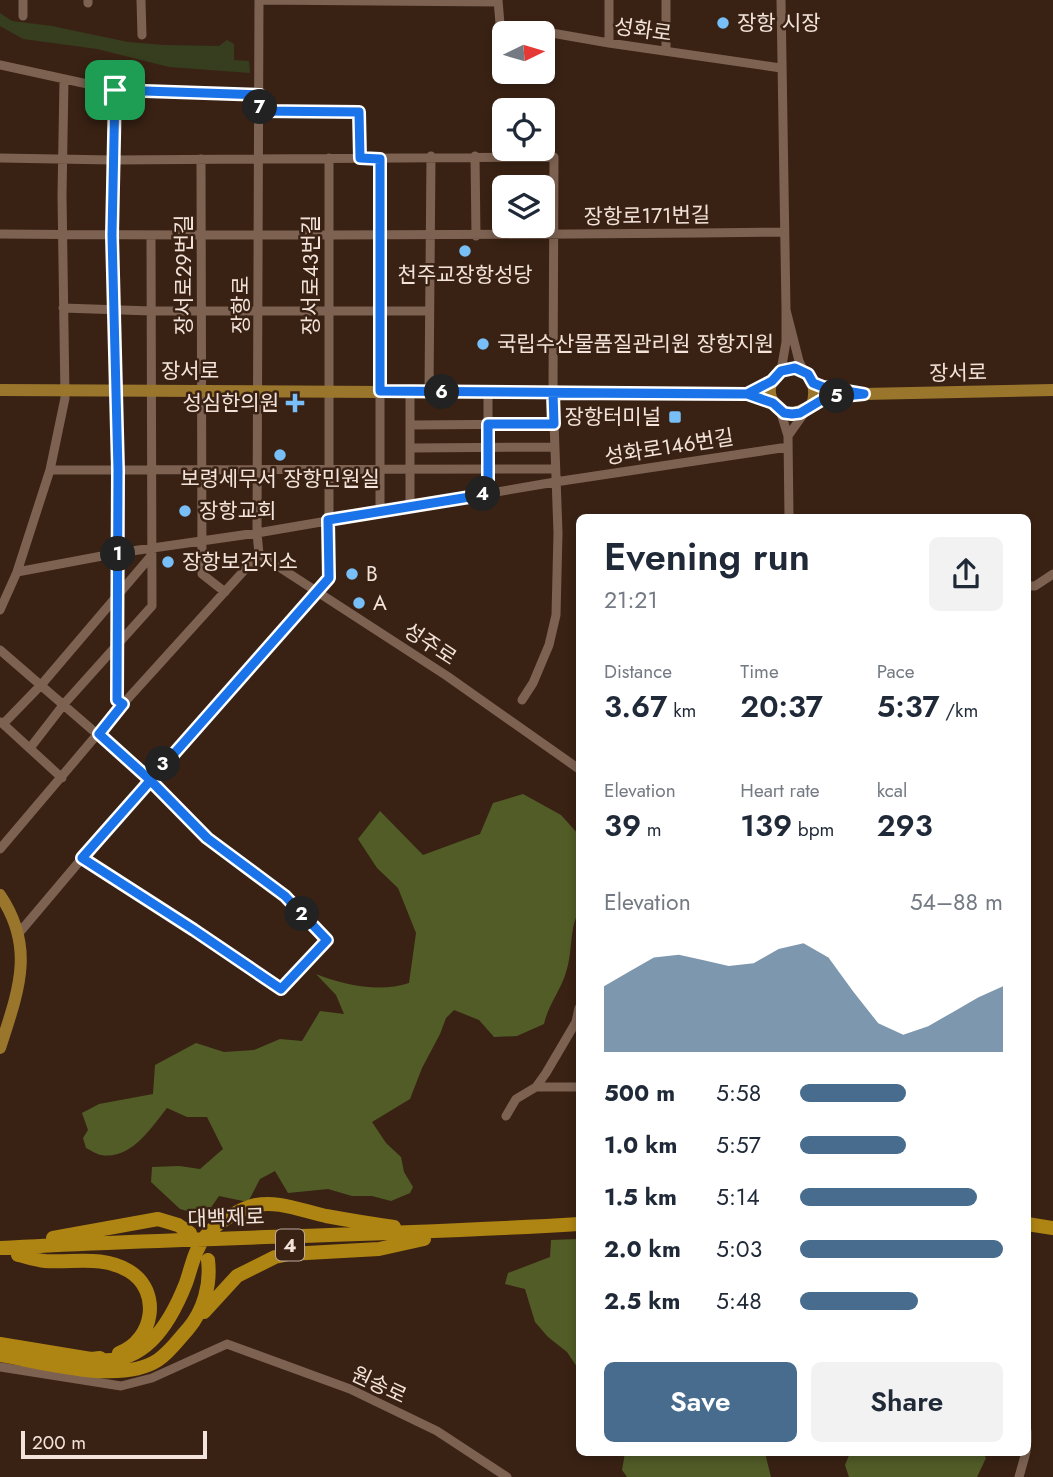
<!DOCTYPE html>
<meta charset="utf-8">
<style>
body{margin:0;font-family:Jost,"Noto Sans KR",sans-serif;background:#f2f2f3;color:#1f2937;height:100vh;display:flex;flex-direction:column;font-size:26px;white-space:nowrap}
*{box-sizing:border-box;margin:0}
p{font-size:23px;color:#747a83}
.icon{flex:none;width:38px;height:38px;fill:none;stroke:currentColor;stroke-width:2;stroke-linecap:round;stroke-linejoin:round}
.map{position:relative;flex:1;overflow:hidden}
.details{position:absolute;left:576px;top:514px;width:455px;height:942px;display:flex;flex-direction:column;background:#fff;border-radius:10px;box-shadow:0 4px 10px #0003}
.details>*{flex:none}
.needle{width:46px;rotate:85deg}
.tools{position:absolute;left:492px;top:21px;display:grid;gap:14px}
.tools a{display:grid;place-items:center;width:63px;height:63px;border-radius:10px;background:#fff;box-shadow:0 4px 10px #0003;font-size:35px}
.scale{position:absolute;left:21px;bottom:18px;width:186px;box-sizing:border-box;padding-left:7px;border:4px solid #f3e3da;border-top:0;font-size:19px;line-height:24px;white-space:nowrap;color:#f3e3da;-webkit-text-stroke:5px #392214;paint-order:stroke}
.pin{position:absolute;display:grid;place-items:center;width:60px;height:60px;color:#fff;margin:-30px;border-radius:14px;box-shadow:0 4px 10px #0006}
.km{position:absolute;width:35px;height:35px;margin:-18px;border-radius:50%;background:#222;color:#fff;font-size:19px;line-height:35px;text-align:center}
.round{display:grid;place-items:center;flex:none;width:74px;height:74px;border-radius:10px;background:#f2f2f3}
.head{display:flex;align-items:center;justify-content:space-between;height:119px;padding:0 28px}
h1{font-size:38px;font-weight:600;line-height:52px}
.figures{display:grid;grid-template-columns:repeat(3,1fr);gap:10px;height:119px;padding:7px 28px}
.figures div{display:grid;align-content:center}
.figures b{font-size:30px;font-weight:600}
.figures small{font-size:19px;font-weight:400}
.figures p{font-size:19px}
.chart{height:196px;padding:14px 28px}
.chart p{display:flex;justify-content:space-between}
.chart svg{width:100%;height:126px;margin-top:7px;fill:#476c8d;opacity:.7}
.button{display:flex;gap:14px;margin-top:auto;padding:14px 28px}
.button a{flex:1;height:80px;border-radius:10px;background:#476c8d;color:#fff;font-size:28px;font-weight:600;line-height:80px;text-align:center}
.button a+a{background:#f2f2f3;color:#1f2937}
ul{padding:0 28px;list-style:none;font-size:23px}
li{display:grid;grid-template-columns:112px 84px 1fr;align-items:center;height:52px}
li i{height:18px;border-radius:9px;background:#476c8d}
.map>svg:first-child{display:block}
.green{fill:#373d1f}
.forest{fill:#515c27}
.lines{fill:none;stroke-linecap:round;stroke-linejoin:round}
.minor{stroke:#7d6252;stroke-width:9}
.major{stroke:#9a762c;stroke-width:12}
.highway{stroke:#ae8413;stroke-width:14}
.route-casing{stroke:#fff;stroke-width:14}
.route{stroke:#1a73e8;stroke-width:9}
.poi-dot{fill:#78bff7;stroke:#392214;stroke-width:2.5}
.labels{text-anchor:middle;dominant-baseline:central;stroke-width:5;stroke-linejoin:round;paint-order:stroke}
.shield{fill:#392214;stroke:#bba99f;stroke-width:2}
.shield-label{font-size:19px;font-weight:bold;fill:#f3e3da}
.poi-label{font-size:21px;fill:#f3e3da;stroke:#392214;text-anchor:start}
.street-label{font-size:21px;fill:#f3e3da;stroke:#392214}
</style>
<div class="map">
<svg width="1053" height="1477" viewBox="0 0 1053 1477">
<rect width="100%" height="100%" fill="#392214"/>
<path class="green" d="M0,13L12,21L52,26L128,42L164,45L219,46L227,40L234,44V60L249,61L250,73L169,67L97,49L23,39L0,26Z"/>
<path class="forest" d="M523,794L561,815L579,835V911C569,929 573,952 566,972C561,990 548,1005 544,1024L517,1036L494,1037L479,1020L454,1010L446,1018L440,1034L422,1068L410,1099L372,1122L386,1143L401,1157L404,1172L413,1187L410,1193L391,1201L372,1196H352L328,1189L288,1193L275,1171L260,1179L248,1202L219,1196L205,1216L180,1209L151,1182L152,1167L179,1166L200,1169L223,1149L207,1117H187L167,1108C151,1128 131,1160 101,1155C96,1154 90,1150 86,1148L83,1138L88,1130L82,1113L99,1104L153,1094L155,1065L196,1043L224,1052L254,1050L280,1039L302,1041L320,1011L344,1014L336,995L316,974C343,985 380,993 409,983L416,933L398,888L377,868L358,839L380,811L423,855L480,834L493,803Z
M579,1239V1370L567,1352L548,1337L535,1322L525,1289L505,1284L508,1273L550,1257L551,1240Z
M982,1452L986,1458L977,1477H849L845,1465L850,1453Z
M765,1453L771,1477H627L622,1470L625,1453Z"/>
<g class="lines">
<path class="minor" d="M23,0V16
M88,0V3
M141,0L142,35
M259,0L498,2
M498,0L500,24L609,43L781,68
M609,0V43
M666,0V51
M781,0L786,310
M0,65L115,90L259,95
M115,90L112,235L118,470L117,700L123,704
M259,111L359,112L360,158
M475,156L476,236
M0,158L113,160L554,157L553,393L558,533L556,615L549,645L533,683L522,700
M201,159L202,574L225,592
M380,159V511
M0,234C261,236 523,235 784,232
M63,308L151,311H429
M781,371L786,342V310L799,361L804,372
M410,391V506
M429,392L431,156
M780,410L788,436L807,409
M410,425L554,424
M788,436L789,518
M410,448L554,447
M50,470L555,469
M488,493V392
M259,554L447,676L579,769
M17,572L118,553L257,533L555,482L788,447
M1027,586H1035L1053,574
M0,610L17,572L50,470L65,398L62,195L64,80
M0,650L149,779L207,838L285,896L327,940L281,989L194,930L82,858
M1,722L62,778
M3,724L42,684L151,556
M30,748L64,704L152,606L151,235
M0,849L123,704L259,554L257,533L259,0
M19,933L149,779L329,578V158
M536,1087H579
M506,1116L516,1099L536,1087L546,1073L576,1022L579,1008
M0,1367L121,1386L152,1378L227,1344L350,1389L437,1431L507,1477
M1027,1431V1442
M1019,1477L1026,1452"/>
<path class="major" d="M795,368C814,373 817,389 812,406L792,414C761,408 763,370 795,368Z
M772,381L747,394L773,403
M0,390L747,394
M864,394L1053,390
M812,406L825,399L864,394L836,391L813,383
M0,895C36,948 18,992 0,1048"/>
<path class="highway" d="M1027,1224L1053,1228
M53,1238L158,1219L178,1225L190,1233
M0,1248C193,1237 386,1236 579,1224
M18,1255C27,1257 36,1260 45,1261C74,1263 102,1255 129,1271C162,1291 154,1340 119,1353
M204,1312L237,1276L275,1257L289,1254L379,1249L424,1239
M0,1344L91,1359L100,1358
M0,1355C42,1362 120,1385 158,1360C170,1352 178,1340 188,1329C204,1310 211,1284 208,1260
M91,1359C143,1368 169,1326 186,1283C191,1269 194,1251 204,1238C214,1225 236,1211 252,1206C275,1199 303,1211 326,1216C348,1220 372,1224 394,1227"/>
</g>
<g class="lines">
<defs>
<path id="route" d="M115,90L112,235L118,470L117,700L123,704L99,734L149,779L207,838L285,896L327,940L281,989L194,930L82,858L329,578L328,520L488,494V424H554L553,393L747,394L773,403L784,413L792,414L800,413L825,398L864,394L823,387L813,383L808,374L795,368L781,371L772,381L747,394L380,391V159L360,158L359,112L260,111V95L115,90"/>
</defs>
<use href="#route" class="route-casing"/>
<use href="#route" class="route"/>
</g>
<g class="poi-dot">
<circle cx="723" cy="23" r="7"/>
<circle cx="465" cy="251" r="7"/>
<circle cx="483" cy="344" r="7"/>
<path d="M291.5 392.5h7v7h7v7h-7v7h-7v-7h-7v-7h7z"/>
<rect x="668" y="410" width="14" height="14" rx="3.5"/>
<circle cx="280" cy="455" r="7"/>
<circle cx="185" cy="511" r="7"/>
<circle cx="168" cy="562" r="7"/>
<circle cx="352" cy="574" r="7"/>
<circle cx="359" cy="603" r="7"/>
</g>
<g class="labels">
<rect class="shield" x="276" y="1229.5" width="28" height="31" rx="5"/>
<g class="shield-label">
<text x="290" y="1245">4</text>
</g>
<g class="poi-label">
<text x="737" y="23">장항 시장</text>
<text x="465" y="275" text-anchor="middle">천주교장항성당</text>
<text x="497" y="344">국립수산물품질관리원 장항지원</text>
<text x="279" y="403" text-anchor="end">성심한의원</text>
<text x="661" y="417" text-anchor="end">장항터미널</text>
<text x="280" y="479" text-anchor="middle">보령세무서 장항민원실</text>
<text x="199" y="511">장항교회</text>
<text x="182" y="562">장항보건지소</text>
<text x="366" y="574">B</text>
<text x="373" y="603">A</text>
</g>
<g class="street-label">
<text transform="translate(643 30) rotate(8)">성화로</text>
<text transform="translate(647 216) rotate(-1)">장항로171번길</text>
<text transform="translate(184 275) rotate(-90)">장서로29번길</text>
<text transform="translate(311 275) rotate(-90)">장서로43번길</text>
<text transform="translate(241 305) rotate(-90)">장항로</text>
<text x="190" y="371">장서로</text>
<text transform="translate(958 373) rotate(-1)">장서로</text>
<text transform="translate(669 447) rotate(-9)">성화로146번길</text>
<text transform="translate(430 644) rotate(33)">성주로</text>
<text transform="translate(226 1218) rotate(-2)">대백제로</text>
<text transform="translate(379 1385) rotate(25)">원송로</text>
</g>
</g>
</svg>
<div class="tools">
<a><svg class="needle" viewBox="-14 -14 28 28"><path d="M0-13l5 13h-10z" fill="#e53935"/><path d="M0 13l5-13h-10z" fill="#747a83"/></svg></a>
<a><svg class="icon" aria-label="locate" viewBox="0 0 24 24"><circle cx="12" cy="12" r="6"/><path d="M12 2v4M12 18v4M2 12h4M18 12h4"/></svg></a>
<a><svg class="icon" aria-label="layers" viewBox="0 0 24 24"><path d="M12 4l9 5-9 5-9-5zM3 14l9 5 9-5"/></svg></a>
</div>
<div class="scale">200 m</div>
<div class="pin" style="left:115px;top:90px;background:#1e9e55"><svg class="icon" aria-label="arrive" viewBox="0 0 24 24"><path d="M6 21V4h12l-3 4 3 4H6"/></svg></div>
<b class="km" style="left:118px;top:554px">1</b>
<b class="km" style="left:302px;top:914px">2</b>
<b class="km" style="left:163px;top:764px">3</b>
<b class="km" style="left:483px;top:494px">4</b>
<b class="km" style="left:837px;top:396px">5</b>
<b class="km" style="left:442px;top:392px">6</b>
<b class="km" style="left:260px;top:107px">7</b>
<section class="details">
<div class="head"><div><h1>Evening run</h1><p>21:21</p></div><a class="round"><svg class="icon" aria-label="share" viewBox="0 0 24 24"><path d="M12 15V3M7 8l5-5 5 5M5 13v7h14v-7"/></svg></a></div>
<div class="figures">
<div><p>Distance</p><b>3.67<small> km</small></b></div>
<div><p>Time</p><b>20:37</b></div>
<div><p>Pace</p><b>5:37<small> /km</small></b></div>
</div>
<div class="figures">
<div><p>Elevation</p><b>39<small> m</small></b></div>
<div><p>Heart rate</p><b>139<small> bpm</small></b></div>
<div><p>kcal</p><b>293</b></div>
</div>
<div class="chart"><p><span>Elevation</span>54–88 m</p>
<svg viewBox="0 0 160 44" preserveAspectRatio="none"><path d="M0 44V21L10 16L20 11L30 10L40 12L50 14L60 13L70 8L80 6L90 11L100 23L110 34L120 38L130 35L140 30L150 25L160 21V44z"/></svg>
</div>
<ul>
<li><b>500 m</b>5:58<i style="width:52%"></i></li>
<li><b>1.0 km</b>5:57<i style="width:52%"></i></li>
<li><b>1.5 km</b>5:14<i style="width:87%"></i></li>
<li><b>2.0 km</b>5:03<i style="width:100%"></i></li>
<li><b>2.5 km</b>5:48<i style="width:58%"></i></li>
</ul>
<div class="button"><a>Save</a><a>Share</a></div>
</section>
</div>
